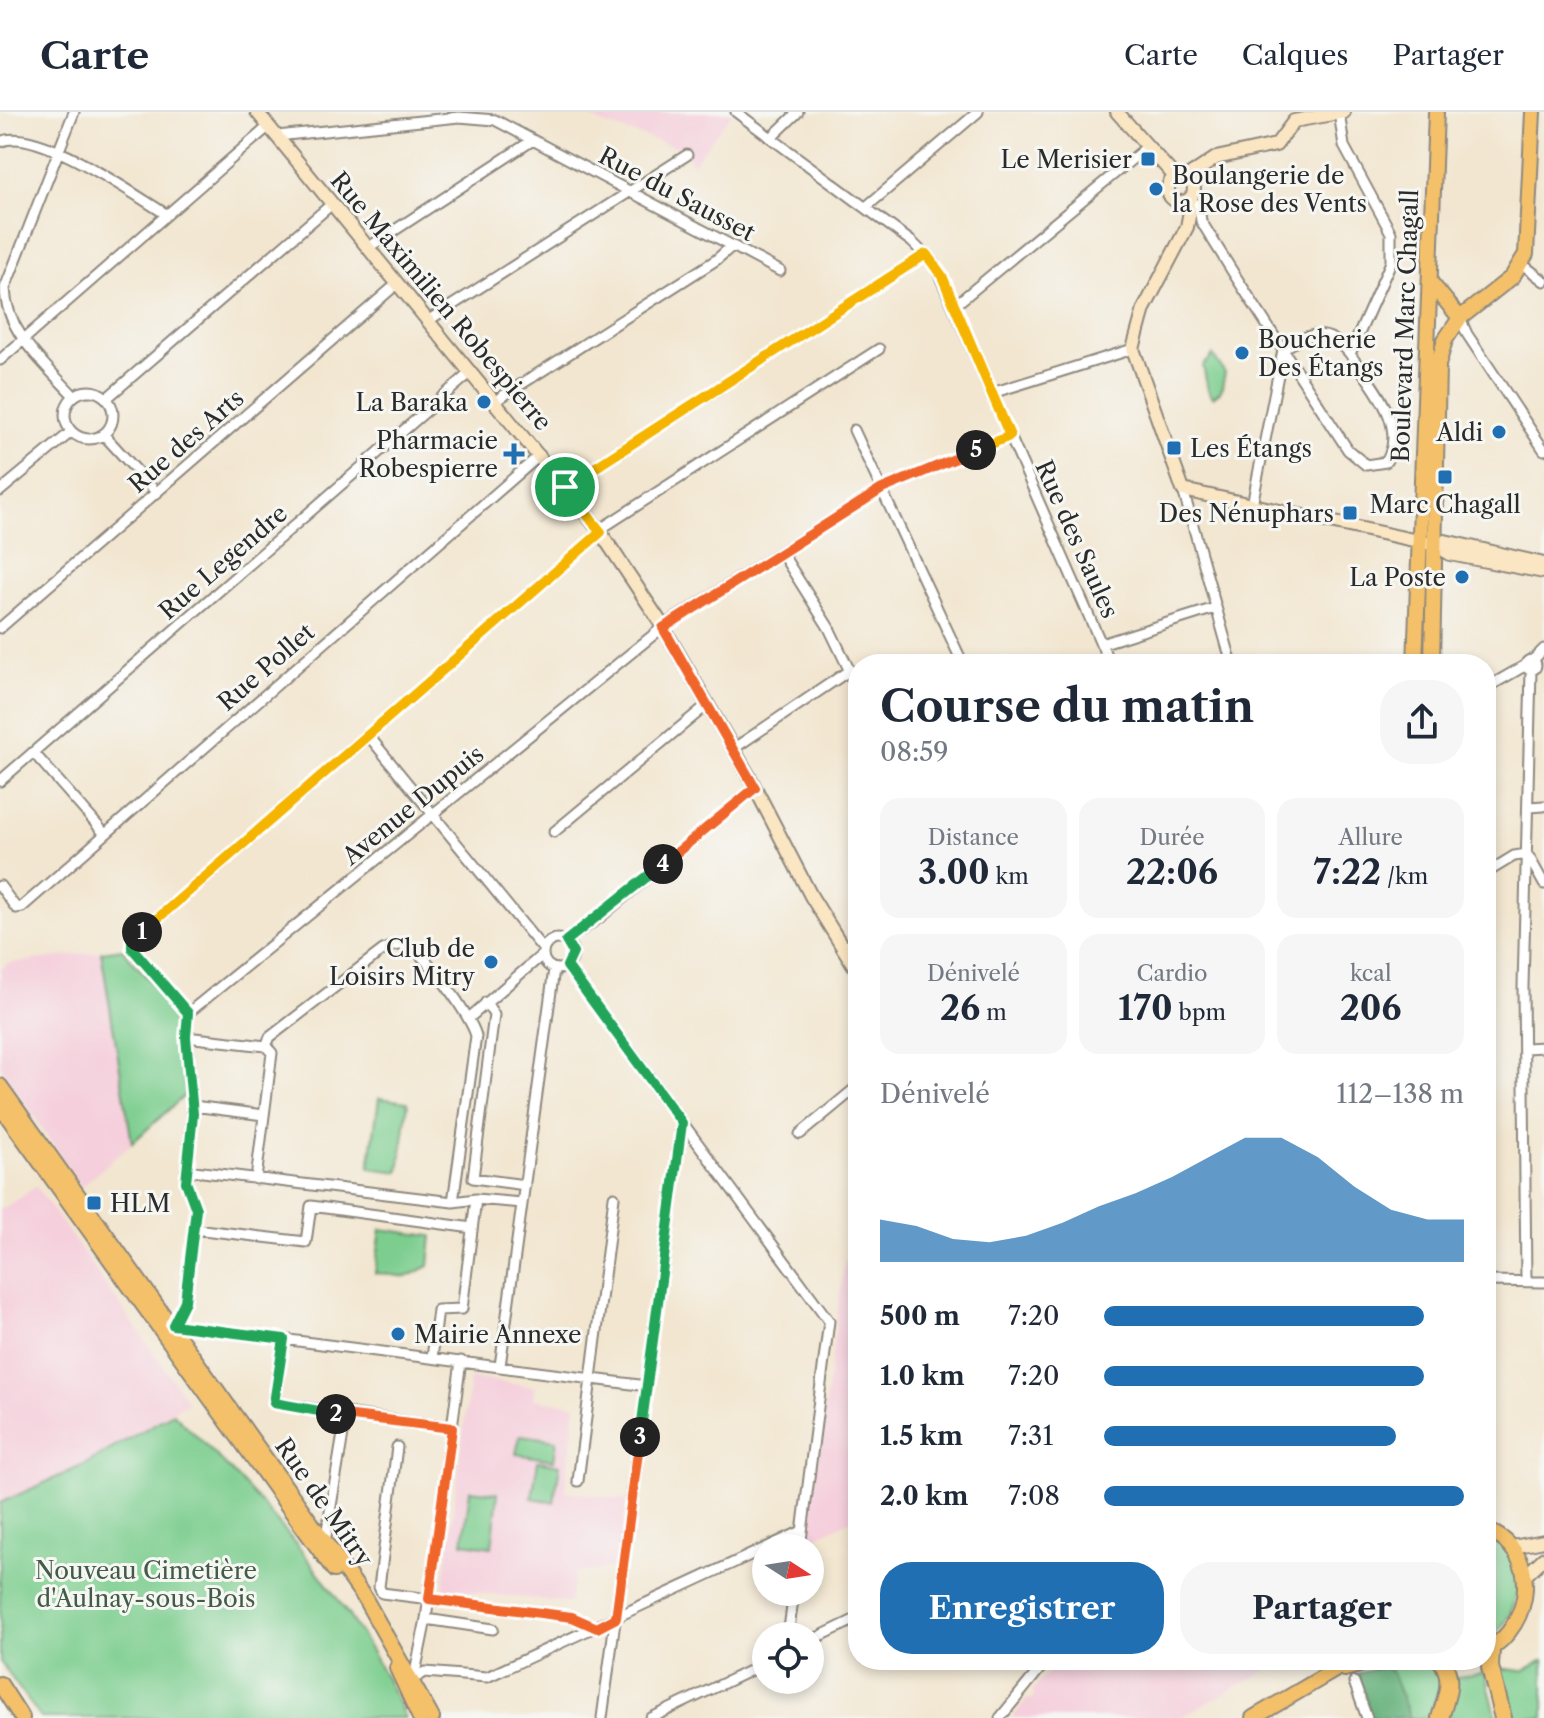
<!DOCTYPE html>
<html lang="fr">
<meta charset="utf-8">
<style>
body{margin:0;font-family:"Libre Caslon Text",serif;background:#f6f6f7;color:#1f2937;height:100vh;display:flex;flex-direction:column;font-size:30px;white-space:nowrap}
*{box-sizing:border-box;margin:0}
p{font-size:26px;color:#747a83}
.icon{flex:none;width:44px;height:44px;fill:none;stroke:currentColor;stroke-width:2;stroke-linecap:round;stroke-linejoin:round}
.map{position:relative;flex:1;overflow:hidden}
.sheet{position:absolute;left:848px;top:542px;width:648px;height:1016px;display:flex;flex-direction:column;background:#fff;border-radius:32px;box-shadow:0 4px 12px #0003}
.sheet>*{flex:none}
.needle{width:52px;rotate:102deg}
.tools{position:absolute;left:752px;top:1422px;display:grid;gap:16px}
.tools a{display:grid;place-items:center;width:72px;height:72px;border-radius:50%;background:#fff;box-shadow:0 4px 12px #0003;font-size:40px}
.pin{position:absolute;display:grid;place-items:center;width:68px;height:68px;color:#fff;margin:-34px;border:4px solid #fff;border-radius:50%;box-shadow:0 2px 8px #0007}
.km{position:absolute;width:40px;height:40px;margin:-20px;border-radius:50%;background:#222;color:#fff;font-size:22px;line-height:40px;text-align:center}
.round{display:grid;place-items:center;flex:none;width:84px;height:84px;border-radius:32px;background:#f6f6f7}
.summary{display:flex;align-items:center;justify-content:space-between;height:136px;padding:0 32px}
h1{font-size:44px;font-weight:700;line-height:60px}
.stats{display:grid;grid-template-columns:repeat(3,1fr);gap:12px;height:136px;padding:8px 32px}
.stats div{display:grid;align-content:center;border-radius:20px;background:#f6f6f7;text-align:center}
.stats b{font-size:34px;font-weight:700}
.stats small{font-size:22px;font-weight:400}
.stats p{font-size:22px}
.chart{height:224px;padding:16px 32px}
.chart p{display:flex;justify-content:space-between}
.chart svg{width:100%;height:144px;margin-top:8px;fill:#1f6fb2;opacity:.7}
.button{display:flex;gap:16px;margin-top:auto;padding:16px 32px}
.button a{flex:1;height:92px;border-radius:32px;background:#1f6fb2;color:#fff;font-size:32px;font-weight:700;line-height:92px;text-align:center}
.button a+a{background:#f6f6f7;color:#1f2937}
ul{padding:0 32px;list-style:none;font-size:26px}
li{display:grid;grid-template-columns:128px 96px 1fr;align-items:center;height:60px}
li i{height:20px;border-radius:10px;background:#1f6fb2}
header{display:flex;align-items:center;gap:48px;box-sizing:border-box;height:112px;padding:0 40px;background:#fff;border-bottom:2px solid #e0e1e3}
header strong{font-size:38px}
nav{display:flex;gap:44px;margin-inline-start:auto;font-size:28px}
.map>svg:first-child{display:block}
.built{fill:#f5cfdc}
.green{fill:#7bcd8e;stroke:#537c5c;stroke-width:2}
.forest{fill:#64b079;stroke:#486e52;stroke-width:2}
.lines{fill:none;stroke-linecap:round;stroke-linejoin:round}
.street-casing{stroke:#8e887e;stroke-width:13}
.secondary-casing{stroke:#8e887e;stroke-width:16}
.primary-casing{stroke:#8e887e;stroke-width:18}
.highway-casing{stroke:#8e887e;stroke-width:20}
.street{stroke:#fff;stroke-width:9}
.secondary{stroke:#fbe6c3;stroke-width:12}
.primary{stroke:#f4c16a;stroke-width:14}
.highway{stroke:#f4c16a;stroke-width:16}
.split-1-casing{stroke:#fff;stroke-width:16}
.split-2-casing{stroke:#fff;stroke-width:16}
.split-3-casing{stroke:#fff;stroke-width:16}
.split-4-casing{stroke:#fff;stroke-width:16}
.split-5-casing{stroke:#fff;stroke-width:16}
.split-6-casing{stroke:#fff;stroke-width:16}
.split-1{stroke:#f5b400;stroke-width:10}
.split-2{stroke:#22a559;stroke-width:10}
.split-3{stroke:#f0652b;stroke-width:10}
.split-4{stroke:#22a559;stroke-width:10}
.split-5{stroke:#f0652b;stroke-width:10}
.split-6{stroke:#f5b400;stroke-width:10}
.poi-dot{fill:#1f6fb2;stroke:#f6f6f2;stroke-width:3}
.labels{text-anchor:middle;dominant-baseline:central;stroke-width:6;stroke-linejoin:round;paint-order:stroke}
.poi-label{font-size:24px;fill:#2b2b2b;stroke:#f6f6f2;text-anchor:end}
.street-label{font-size:24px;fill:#2b2b2b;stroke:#f6f6f2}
.park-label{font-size:24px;fill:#435c49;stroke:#f6f6f2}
</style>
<header>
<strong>Carte</strong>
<nav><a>Carte</a><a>Calques</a><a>Partager</a></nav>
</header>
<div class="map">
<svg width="1544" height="1606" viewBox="0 0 1544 1606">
<rect width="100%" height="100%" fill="#f6f6f2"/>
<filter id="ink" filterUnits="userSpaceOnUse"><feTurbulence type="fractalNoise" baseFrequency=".0125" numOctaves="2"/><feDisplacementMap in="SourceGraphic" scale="16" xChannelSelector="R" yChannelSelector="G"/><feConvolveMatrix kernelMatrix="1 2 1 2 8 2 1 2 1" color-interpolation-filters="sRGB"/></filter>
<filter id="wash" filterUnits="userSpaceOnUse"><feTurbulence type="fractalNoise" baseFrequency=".006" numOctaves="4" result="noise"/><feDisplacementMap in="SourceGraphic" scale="32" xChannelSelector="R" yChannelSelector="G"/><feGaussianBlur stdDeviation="1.8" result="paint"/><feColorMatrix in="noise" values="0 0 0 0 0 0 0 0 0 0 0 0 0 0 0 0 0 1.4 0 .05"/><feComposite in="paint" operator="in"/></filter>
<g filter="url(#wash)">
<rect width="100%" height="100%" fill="#f2e6d0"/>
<path class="built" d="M580,0H733L693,52L684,37L606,13Z
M101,840L132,1031L81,1075L0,954V858L8,851Z
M36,1074L188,1290L84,1353L0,1391V1094L3,1097Z
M845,1148L858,1150V1405L806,1429Z
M470,1266L535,1275L534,1287L576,1293L565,1379L627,1388L617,1456L574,1461L570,1491L443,1477Z
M1058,1548H1285L1180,1606H1012L1026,1588L1034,1586L1033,1578Z"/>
<path class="green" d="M1213,243L1225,261L1221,279L1213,285L1208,278L1203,254Z
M122,837L177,900L186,982L132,1031L101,840Z
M379,986L408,990L399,1060L369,1056Z
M381,1117L432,1124L429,1154L407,1165L375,1161Z
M173,1301C264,1388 355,1490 405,1606H41L0,1550V1391L84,1353Z
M520,1323L557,1328L554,1348L516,1342Z
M538,1349L560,1353L554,1390L532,1386Z
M470,1378L498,1381L492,1435L463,1431Z
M1486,1424C1536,1444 1521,1504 1486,1531Z
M1393,1548H1434L1442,1576L1433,1606H1410L1391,1559L1374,1556Z
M1544,1548V1606H1511L1497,1556L1523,1559Z
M1485,1561L1497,1606H1446L1456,1565Z"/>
<path class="forest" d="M1383,1555L1391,1559L1410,1606H1371L1358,1561Z"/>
</g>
<g filter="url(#ink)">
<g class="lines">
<defs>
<path id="street" d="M736,0L912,130L935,153L1110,552
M277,24L459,5L495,8L780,159
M771,26L798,0
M0,30C34,12 133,82 166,102
M1189,87L1199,94L1201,109L1234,162L1348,338L1366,353L1386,350C1409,312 1370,272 1350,242L1391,150V121L1344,34L1339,0
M866,95L978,0
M369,135L533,28
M1522,152L1544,169
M954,194L1148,34
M1460,206L1467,222L1544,338
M429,208L687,43
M0,248L269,14
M65 303a24 24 0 1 1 48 0a24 24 0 1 1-48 0Z
M992,281L1133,237
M74,284C45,252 6,221 5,176L74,0
M107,286L333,91
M495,289L716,148L732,134
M854,318L963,552
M103,322L157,381
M565,375L926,142
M1183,378L1232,552
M0,379L71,320
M1252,393L1283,238C1308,219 1329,216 1350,242
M599,418L879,237
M781,440L829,516L858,576
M0,516L398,171
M1101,532L1215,496
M1526 553a5 5 0 1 1 10 0a5 5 0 1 1-10 0Z
M1532,549L1544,537
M1486,576L1526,553
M368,623L543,837
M733,637L850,558
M33,640L105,722
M0,669L471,260
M1529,695L1544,694
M554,720L707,593
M1529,745L1544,772
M1486,761L1514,744L1527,742
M0,774L16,796L22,795L540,343
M543 842a15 15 0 1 1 30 0a15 15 0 1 1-30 0Z
M566,829L599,806L755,676
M842,837L858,827
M567,854L829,1209L800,1436
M486,890L494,903L473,1066L525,1073
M188,901L668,511L882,377L1010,324
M188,901L134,839L132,829L601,420
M469,906L542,843
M186,925L266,934
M1525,936L1544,935
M193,994L264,1003
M800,1022L858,974
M186,1058L453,1090L476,924C472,906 425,839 407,834C399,831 391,834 383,838L270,925L266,934
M256,1067L272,941L266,934
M453,1090L476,1087L522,1091
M194,1117L306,1130L311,1094L472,1116
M1486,1169L1544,1170
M1526,1169L1523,875L1531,558
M173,1213L647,1274
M172,1215L185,1189L196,1097L186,1070L193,994L186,925L188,901
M284,1227L274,1291L452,1316
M432,1246L438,1198L462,1197L476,1087
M500,1254L554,857
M397,1335L379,1475L382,1481L572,1505L597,1516
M578,1369L614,1085
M325,1430L346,1304
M426,1507L493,1517
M788,1524L794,1480
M810,1529L858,1506
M414,1566L426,1507L461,1249
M413,1567L425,1560L487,1565L802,1419
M1354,1570L1367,1606
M602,1606L682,1011
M651,1606L766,1551
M1000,1606L1047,1548"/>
<path id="secondary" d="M257,0L599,418L659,508L750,666L811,784L858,860
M1117,0L1176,66
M1168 77a13 13 0 1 1 26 0a13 13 0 1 1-26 0Z
M1186,66L1216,46L1276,33L1294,9L1344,0
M1186,89L1190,99L1187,115L1144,197L1133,237L1183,378L1436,433L1450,442L1544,460
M1436,433L1445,429L1544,452
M1513,1435L1544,1429
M1526,1463L1544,1446"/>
<path id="primary" d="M1431,171L1460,206
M1415,552L1436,0
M1432,552L1438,253L1445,228L1460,206L1512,165L1526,142L1533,0
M0,974L364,1485L432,1606
M0,994L334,1458
M1486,1418C1542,1439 1534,1513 1486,1539
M397,1556L420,1606
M1345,1557L1376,1548
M0,1572L22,1606
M1253,1606L1352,1548"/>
<path id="highway" d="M1491,1537L1490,1555L1503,1606
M1440,1606C1446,1585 1455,1567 1441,1548"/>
</defs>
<use href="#street" class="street-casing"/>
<use href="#secondary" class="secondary-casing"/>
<use href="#primary" class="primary-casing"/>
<use href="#highway" class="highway-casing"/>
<use href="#street" class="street"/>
<use href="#secondary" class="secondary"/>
<use href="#primary" class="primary"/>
<use href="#highway" class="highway"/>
</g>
</g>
<g class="lines" filter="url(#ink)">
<defs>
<path id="split-1" d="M142,820L601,420L565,375"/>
<path id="split-2" d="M142,820L132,829V836L188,901L186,925L193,1002L186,1070L196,1097L185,1189L173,1213L284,1227L274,1291L336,1302"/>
<path id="split-3" d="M336,1302L452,1316L429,1487L572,1505L597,1516L616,1506L640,1325"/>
<path id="split-4" d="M640,1325L682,1011L567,854L573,841L566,829L663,752"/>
<path id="split-5" d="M663,752L755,676L663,516L882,377L976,338"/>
<path id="split-6" d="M565,375L926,142L942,164L1010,324L976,338"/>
</defs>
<use href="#split-1" class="split-1-casing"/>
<use href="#split-2" class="split-2-casing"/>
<use href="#split-3" class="split-3-casing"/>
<use href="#split-4" class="split-4-casing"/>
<use href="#split-5" class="split-5-casing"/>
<use href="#split-6" class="split-6-casing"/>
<use href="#split-1" class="split-1"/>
<use href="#split-2" class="split-2"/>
<use href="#split-3" class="split-3"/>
<use href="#split-4" class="split-4"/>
<use href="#split-5" class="split-5"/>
<use href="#split-6" class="split-6"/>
</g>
<g class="poi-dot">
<rect x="1140" y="39" width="16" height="16" rx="4"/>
<circle cx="1156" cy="77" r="8"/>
<circle cx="1242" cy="241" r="8"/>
<circle cx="484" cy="290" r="8"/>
<circle cx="1499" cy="320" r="8"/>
<rect x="1166" y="328" width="16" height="16" rx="4"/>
<path d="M510 330h8v8h8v8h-8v8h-8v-8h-8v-8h8z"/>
<rect x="1437" y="357" width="16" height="16" rx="4"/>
<rect x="1342" y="393" width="16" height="16" rx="4"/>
<circle cx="1462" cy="465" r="8"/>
<circle cx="491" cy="850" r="8"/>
<rect x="86" y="1083" width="16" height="16" rx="4"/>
<circle cx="398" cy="1222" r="8"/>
</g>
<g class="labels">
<g class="poi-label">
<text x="1132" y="47">Le Merisier</text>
<text x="1172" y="63" text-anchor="start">Boulangerie de<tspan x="1172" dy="28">la Rose des Vents</tspan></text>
<text x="1258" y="227" text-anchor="start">Boucherie<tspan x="1258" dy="28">Des Étangs</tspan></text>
<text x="468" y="290">La Baraka</text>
<text x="1483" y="320">Aldi</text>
<text x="498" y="328">Pharmacie<tspan x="498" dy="28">Robespierre</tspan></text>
<text x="1190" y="336" text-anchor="start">Les Étangs</text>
<text x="1445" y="392" text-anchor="middle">Marc Chagall</text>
<text x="1334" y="401">Des Nénuphars</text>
<text x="1446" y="465">La Poste</text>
<text x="475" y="836">Club de<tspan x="475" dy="28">Loisirs Mitry</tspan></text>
<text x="110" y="1091" text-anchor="start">HLM</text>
<text x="414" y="1222" text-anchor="start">Mairie Annexe</text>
</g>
<g class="street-label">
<text transform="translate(677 82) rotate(28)">Rue du Sausset</text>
<text transform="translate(441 189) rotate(50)">Rue Maximilien Robespierre</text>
<text transform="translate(1405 214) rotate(-88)">Boulevard Marc Chagall</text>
<text transform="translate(186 329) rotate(-41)">Rue des Arts</text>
<text transform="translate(1077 427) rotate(66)">Rue des Saules</text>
<text transform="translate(223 450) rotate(-41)">Rue Legendre</text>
<text transform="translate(266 555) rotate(-41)">Rue Pollet</text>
<text transform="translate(413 693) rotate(-39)">Avenue Dupuis</text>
<text transform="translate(324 1390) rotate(55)">Rue de Mitry</text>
</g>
<g class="park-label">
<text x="146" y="1458">Nouveau Cimetière<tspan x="146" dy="28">d'Aulnay-sous-Bois</tspan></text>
</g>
</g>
</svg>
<div class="tools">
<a><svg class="needle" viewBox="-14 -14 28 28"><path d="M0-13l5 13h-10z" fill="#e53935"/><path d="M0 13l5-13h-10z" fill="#747a83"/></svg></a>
<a><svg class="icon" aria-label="locate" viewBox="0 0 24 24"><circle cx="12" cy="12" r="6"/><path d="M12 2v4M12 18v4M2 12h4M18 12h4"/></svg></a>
</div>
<div class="pin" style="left:565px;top:375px;background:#1e9e55"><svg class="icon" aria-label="arrive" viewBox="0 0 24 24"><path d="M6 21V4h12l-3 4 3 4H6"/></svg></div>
<b class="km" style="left:142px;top:820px">1</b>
<b class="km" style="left:336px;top:1302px">2</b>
<b class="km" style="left:640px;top:1325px">3</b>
<b class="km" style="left:663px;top:752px">4</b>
<b class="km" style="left:976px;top:338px">5</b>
<section class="sheet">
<div class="summary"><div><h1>Course du matin</h1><p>08:59</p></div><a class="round"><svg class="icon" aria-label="share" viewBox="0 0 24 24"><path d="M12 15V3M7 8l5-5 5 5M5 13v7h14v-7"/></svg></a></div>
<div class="stats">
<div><p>Distance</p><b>3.00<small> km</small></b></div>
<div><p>Durée</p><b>22:06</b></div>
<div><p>Allure</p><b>7:22<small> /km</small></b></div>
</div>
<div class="stats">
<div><p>Dénivelé</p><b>26<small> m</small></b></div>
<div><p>Cardio</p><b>170<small> bpm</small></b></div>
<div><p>kcal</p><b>206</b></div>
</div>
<div class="chart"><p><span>Dénivelé</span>112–138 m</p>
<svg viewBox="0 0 160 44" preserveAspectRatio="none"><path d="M0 44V31L10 33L20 37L30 38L40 36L50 32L60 27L70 23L80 18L90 12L100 6L110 6L120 12L130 21L140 28L150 31L160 31V44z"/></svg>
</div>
<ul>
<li><b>500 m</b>7:20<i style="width:89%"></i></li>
<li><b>1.0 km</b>7:20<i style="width:89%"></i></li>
<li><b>1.5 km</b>7:31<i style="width:81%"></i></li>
<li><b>2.0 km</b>7:08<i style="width:100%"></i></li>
</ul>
<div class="button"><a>Enregistrer</a><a>Partager</a></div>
</section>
</div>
